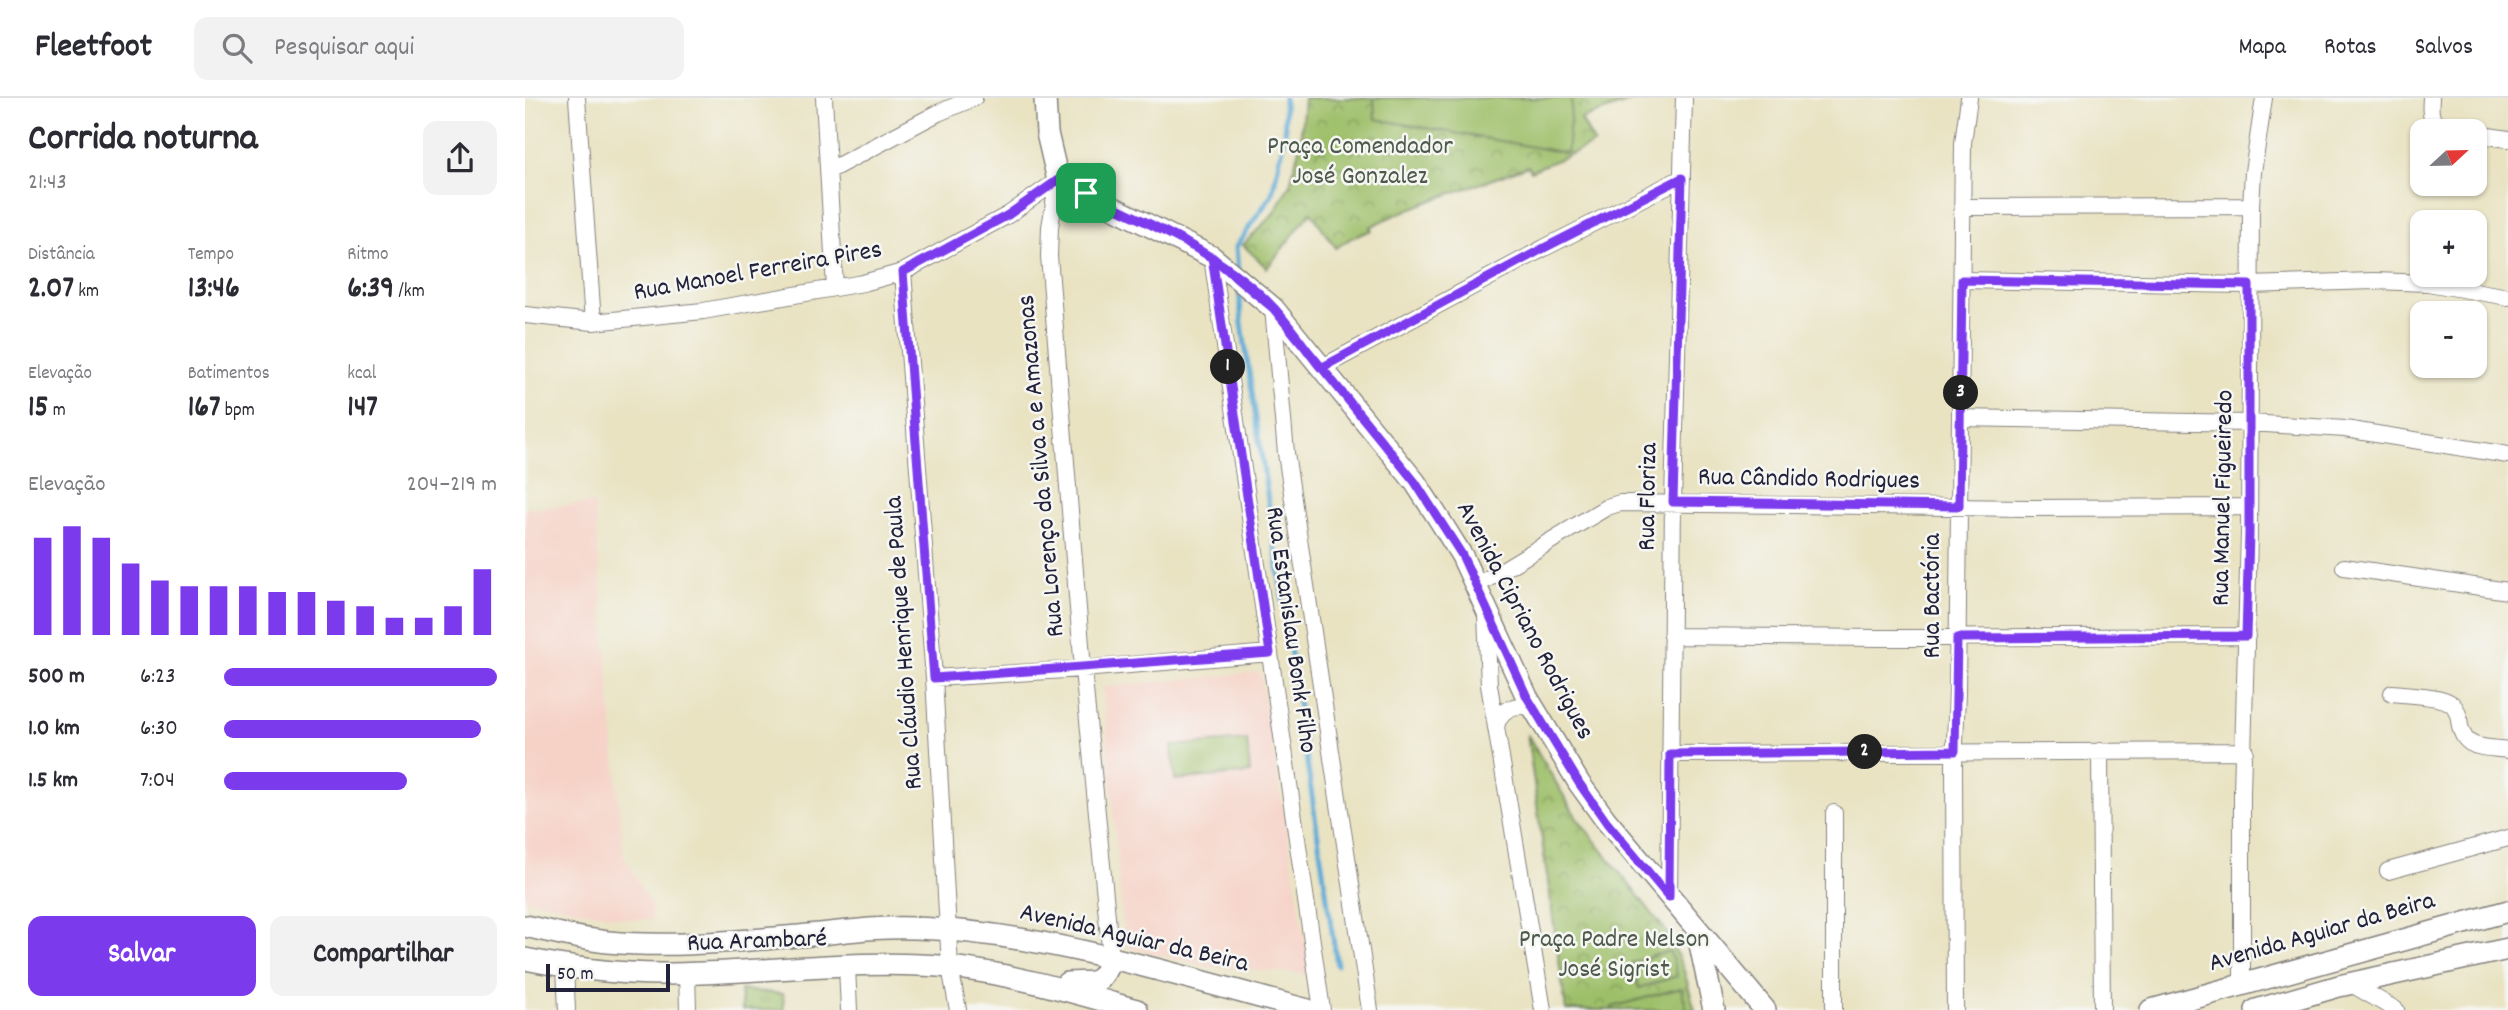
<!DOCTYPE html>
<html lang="pt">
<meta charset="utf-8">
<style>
body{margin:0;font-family:Dekko,sans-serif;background:#f2f2f3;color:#2b2b33;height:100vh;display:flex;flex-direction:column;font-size:26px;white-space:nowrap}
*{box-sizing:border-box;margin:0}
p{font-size:23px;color:#7c7c81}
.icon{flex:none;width:38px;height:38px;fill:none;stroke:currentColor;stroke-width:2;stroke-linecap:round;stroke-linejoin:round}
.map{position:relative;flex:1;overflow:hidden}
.side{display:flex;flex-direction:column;background:#fff;width:525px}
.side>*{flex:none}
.needle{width:46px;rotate:68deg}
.buttons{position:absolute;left:1885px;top:21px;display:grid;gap:14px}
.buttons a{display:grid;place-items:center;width:77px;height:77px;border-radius:14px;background:#fff;box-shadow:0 2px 5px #0004;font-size:35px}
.scale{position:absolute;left:21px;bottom:18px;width:124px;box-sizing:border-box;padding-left:7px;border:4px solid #22223b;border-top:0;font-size:19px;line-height:24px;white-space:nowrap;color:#22223b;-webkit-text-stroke:5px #f6f6f2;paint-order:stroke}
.pin{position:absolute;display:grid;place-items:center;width:60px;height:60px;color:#fff;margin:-30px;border-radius:14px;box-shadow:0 4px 10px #0006}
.km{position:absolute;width:35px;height:35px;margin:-18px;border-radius:50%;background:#222;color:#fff;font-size:19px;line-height:35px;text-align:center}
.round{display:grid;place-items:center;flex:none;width:74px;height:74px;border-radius:14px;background:#f2f2f3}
.overview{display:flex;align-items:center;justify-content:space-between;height:119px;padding:0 28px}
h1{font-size:38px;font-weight:700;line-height:52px}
.metrics{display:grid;grid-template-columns:repeat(3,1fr);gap:10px;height:119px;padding:7px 28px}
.metrics div{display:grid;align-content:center}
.metrics b{font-size:30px;font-weight:700}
.metrics small{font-size:19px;font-weight:400}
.metrics p{font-size:19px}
.chart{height:196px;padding:14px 28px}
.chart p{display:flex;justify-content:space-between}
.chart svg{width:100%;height:126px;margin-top:7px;stroke:#7c3aed;stroke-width:6}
.action{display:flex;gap:14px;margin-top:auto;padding:14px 28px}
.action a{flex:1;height:80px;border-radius:14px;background:#7c3aed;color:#fff;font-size:28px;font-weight:700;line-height:80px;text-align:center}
.action a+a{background:#f2f2f3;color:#2b2b33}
ul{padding:0 28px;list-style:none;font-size:23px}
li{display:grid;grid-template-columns:112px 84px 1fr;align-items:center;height:52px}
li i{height:18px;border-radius:9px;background:#7c3aed}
header{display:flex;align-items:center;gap:42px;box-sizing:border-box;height:98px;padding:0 35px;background:#fff;border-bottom:2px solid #e1e1e2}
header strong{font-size:33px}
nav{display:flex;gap:38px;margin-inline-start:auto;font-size:24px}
.search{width:490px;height:63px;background:#f2f2f3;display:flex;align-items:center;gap:18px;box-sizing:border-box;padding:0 24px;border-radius:14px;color:#7c7c81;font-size:26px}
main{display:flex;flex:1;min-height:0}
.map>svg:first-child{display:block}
.built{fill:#f6d1c6}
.grass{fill:url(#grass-tufts);stroke:#607052;stroke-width:2}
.park{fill:url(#park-crowns);stroke:#607052;stroke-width:2}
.pitch{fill:#9ebf69;stroke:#607052;stroke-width:2}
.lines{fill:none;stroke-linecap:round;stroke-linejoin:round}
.stream{stroke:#5daad6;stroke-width:5}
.minor-casing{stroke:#86827e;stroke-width:18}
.major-casing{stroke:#86827e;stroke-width:24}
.minor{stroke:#fff;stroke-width:16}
.major{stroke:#fff;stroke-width:21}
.route-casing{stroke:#fff;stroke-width:14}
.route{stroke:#7c3aed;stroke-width:9}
.labels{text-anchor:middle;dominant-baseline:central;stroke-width:5;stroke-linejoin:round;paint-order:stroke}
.park-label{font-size:26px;fill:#4d594b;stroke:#f6f6f2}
.street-label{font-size:26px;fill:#22223b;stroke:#f6f6f2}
</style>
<header>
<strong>Fleetfoot</strong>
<div class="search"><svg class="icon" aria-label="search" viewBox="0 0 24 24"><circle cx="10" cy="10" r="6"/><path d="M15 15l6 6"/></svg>Pesquisar aqui</div>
<nav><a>Mapa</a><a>Rotas</a><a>Salvos</a></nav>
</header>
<main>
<section class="side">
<div class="overview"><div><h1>Corrida noturna</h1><p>21:43</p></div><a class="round"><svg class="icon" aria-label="share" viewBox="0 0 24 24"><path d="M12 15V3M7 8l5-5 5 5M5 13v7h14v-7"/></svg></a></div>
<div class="metrics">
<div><p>Distância</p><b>2.07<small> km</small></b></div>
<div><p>Tempo</p><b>13:46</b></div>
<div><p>Ritmo</p><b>6:39<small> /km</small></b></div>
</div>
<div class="metrics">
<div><p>Elevação</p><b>15<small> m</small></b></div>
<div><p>Batimentos</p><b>167<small> bpm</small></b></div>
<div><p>kcal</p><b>147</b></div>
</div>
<div class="chart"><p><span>Elevação</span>204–219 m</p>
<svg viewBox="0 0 160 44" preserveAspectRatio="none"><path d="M5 44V10M15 44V6M25 44V10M35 44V19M45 44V25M55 44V27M65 44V27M75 44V27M85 44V29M95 44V29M105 44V32M115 44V34M125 44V38M135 44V38M145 44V34M155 44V21"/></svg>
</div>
<ul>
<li><b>500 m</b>6:23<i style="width:100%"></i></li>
<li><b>1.0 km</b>6:30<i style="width:94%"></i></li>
<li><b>1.5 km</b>7:04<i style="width:67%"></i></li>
</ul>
<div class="action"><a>Salvar</a><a>Compartilhar</a></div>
</section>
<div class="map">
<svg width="1983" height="912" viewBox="0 0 1983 912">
<defs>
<pattern id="grass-tufts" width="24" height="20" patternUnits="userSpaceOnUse" patternTransform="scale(1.75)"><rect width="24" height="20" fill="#9ebf69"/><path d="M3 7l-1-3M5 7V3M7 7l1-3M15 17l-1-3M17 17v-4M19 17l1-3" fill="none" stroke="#809b58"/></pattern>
<pattern id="park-crowns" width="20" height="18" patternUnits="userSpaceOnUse" patternTransform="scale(1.75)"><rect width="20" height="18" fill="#9ebf69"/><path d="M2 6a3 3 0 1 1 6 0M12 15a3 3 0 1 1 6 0" fill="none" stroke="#809b58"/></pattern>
</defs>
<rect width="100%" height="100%" fill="#f6f6f2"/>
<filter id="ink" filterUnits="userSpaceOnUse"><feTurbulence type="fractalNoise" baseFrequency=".0143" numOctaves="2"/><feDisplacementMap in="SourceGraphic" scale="14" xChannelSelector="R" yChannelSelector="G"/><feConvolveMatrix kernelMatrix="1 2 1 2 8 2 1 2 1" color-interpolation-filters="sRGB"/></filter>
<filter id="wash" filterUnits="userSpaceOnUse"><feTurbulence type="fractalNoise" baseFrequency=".00686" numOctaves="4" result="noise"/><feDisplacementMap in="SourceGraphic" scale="28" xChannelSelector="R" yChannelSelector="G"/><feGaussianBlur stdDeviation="1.57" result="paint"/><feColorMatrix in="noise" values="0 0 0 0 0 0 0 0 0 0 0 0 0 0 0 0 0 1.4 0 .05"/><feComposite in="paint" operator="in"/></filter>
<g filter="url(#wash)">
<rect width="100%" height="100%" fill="#e9e3c2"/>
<path class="built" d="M69,405L98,755L127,810V822L103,821L0,801V411Z
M735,574L784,866L782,876L680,868L608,851L599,844L578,589Z"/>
<path class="grass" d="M215,892L258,896L259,912H217Z"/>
<path class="park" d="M779,0H1116L1056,21L1069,45C1049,57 1027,63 1006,73L1003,68C950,89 895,103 845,129L847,132L828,139L811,150L786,114L742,170L718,147L748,116L765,86L775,47Z
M1002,636L1052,720L1144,837L1159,873L1170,912H1041Z"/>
<path class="pitch" d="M849,0H1047L1042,55L850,21Z
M722,642L725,675L650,682L647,648Z
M1145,853L1152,878L1114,890L1106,865Z
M1156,890L1162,912H1087V909Z"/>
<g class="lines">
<path class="stream" d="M713,174L711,149L747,96L760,36L759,0
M714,191L717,226L812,867"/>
</g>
</g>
<g filter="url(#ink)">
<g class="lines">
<defs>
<path id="minor" d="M52,0L68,224
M299,0L310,190
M1906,0C1904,24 1908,26 1929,33
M1950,36L1983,41
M305,72L413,15L449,0
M533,82L525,129L524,158L558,571L586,860
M1438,109L1726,108
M687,159L797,912
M378,174L409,580L425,869L433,912
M1437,182L1724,187L1849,183L1903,185L1983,199
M748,210L761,355L845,912
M0,217L68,224L178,213L338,185L378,174L483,117L533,82
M796,270L1019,150L1157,80
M1435,320L1725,325L1820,331L1983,357
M1819,469L1983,493
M951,488L1082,409L1095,405L1502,410L1724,409
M961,516L964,587L1018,912
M1146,538L1354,540L1722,538
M409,580L558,571L745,555
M1867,595C1882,597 1916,597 1927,606C1932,611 1933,615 1934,621C1937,653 1956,648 1983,652
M971,630C974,610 992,604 1009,611
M1575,653L1577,912
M1145,656L1720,653
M1863,773L1983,740
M1144,799L1148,404L1159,0
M40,869L42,912
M322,869L324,912
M162,875L163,912
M1825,885L1871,912
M1717,886V695L1724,436L1726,108L1728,74L1739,0
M1309,912V715
M1430,912L1429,668L1432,596L1438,45L1444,0"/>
<path id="major" d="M520,0L522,35L533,82L687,159L748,210L890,384L914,421L937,458L1002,599L1054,685L1080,721L1240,912
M0,828C27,834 55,841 83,844C146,850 211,843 274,838C312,835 351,828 390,830C520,834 657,879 783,912
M1172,832L1189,912
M0,861C45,870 91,876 137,876C232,876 331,860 425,869C488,876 551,895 612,912
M542,885C570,883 575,890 586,860
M1626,912L1983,813
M1731,912L1814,888L1983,851"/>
</defs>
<use href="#minor" class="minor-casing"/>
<use href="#major" class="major-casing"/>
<use href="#minor" class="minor"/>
<use href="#major" class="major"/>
</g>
</g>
<g class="lines" filter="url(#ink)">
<defs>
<path id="route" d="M561,95L533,82L483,117L378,174L409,580L745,555L687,159L748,210L890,384L937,457L1002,599L1054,685L1082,725L1144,799L1145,656L1430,653L1432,540L1721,538L1724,436V187L1437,182L1434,408L1148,404L1157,80L1019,150L796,270C780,250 766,229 749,210C698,156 626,127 561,95"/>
</defs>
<use href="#route" class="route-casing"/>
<use href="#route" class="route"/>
</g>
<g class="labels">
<g class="park-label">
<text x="835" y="49">Praça Comendador<tspan x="835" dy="30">José Gonzalez</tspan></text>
<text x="1089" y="842">Praça Padre Nelson<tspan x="1089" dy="30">José Sigrist</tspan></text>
</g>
<g class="street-label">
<text transform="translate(233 174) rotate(-10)">Rua Manoel Ferreira Pires</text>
<text transform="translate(517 368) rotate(-95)">Rua Lorenço da Silva a e Amazonas</text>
<text transform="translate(1284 382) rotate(1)">Rua Cândido Rodrigues</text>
<text transform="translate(1124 399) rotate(-89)">Rua Floriza</text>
<text transform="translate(1699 400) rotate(-89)">Rua Manuel Figueiredo</text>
<text transform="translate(1408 498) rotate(-90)">Rua Bactória</text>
<text transform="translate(999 523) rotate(62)">Avenida Cipriano Rodrigues</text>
<text transform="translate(765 532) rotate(82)">Rua Estanislau Bonk Filho</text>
<text transform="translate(380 545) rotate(-94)">Rua Cláudio Henrique de Paula</text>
<text transform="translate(1797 835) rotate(-16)">Avenida Aguiar da Beira</text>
<text transform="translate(609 841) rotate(13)">Avenida Aguiar da Beira</text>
<text transform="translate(232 844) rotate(-2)">Rua Arambaré</text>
</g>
</g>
</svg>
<div class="buttons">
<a><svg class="needle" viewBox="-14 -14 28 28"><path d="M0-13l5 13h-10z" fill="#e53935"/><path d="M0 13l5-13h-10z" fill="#7c7c81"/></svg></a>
<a>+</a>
<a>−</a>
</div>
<div class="scale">50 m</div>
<div class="pin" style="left:561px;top:95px;background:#1e9e55"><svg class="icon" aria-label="arrive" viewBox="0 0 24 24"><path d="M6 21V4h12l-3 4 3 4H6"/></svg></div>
<b class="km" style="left:703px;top:269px">1</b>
<b class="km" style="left:1340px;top:654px">2</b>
<b class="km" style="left:1436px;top:295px">3</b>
</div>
</main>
